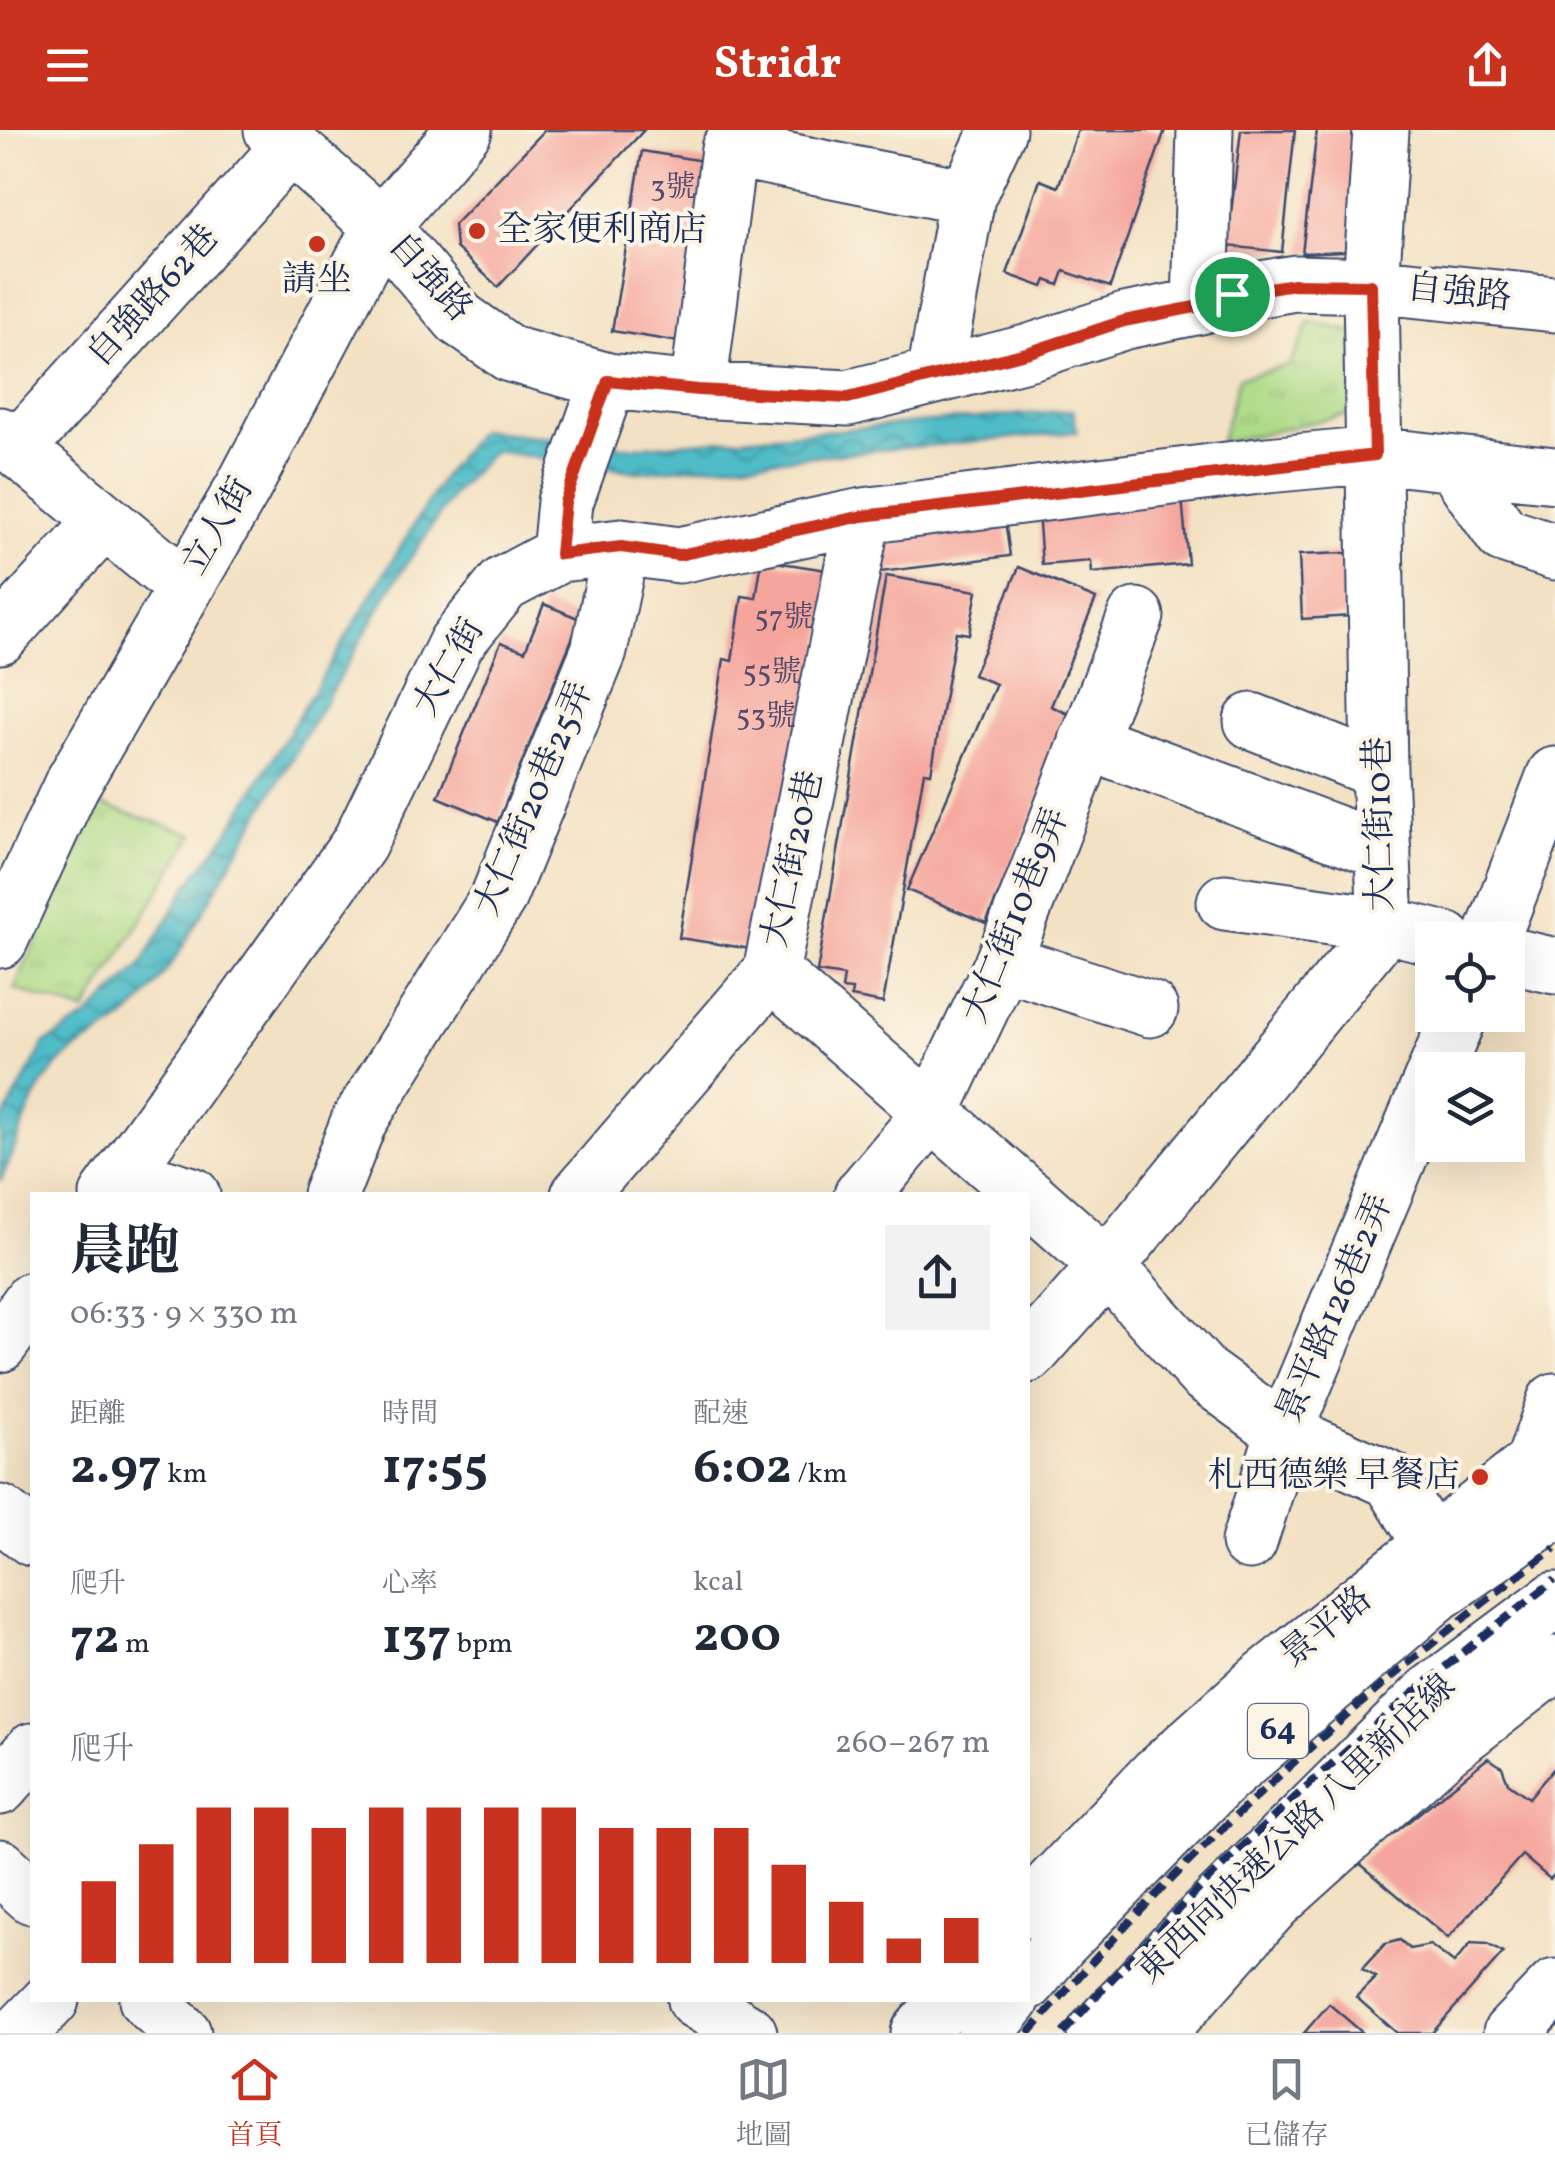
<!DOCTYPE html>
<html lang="zh-TW">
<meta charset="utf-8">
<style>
body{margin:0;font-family:Vollkorn,"Noto Serif TC",serif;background:#f2f2f3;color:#1f2937;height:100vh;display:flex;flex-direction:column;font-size:38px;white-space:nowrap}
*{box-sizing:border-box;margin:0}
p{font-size:32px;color:#747a83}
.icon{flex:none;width:55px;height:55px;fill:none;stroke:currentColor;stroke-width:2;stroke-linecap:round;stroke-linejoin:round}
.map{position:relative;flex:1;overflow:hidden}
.details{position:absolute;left:30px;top:1062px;width:1000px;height:810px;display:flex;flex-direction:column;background:#fff;border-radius:0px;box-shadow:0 10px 40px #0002}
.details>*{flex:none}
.buttons{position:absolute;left:1415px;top:792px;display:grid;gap:20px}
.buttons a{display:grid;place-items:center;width:110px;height:110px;border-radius:0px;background:#fff;box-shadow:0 10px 40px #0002;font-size:50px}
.pin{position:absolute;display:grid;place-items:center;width:85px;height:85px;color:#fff;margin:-42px;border:5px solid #fff;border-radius:50%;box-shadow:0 2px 10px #0007}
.round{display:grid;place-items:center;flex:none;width:105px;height:105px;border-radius:0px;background:#f2f2f3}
.overview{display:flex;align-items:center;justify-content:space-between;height:170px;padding:0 40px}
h1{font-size:55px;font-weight:700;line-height:75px}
.metrics{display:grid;grid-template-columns:repeat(3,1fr);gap:15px;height:170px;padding:10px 40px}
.metrics div{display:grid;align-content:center}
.metrics b{font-size:50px;font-weight:700}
.metrics small{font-size:28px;font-weight:400}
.metrics p{font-size:28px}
.chart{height:280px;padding:20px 40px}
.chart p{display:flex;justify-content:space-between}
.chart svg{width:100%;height:180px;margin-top:10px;stroke:#c8321e;stroke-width:6}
header{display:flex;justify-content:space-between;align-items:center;height:130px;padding:0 40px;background:#c8321e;color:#fff;font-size:45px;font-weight:700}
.tab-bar{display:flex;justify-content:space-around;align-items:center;height:140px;border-top:2px solid #e0e1e3;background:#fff;font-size:28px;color:#747a83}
.tab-bar a{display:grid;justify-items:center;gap:5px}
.tab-bar .selected{color:#c8321e}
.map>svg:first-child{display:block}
.park{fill:url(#park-tufts);stroke:#648472;stroke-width:2.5}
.water{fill:url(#water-waves);stroke:#357692;stroke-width:2.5}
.building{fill:#f5a59c}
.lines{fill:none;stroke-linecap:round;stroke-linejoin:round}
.minor-casing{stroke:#3b4a6d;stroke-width:59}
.major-casing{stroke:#3b4a6d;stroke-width:59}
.highway-casing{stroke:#3b4a6d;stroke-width:59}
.minor{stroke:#fff;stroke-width:55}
.major{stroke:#fff;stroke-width:55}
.highway{stroke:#fff;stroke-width:55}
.rail{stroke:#1b2f5e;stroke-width:8;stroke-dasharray:15 8;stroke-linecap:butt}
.route-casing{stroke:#fff;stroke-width:20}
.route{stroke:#c8321e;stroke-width:12}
.poi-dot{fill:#c8321e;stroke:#fcf5e5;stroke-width:4}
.labels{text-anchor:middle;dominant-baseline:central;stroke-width:8;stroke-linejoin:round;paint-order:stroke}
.number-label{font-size:30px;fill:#524c6e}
.shield{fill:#fcf5e5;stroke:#5e6a86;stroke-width:2.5}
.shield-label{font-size:32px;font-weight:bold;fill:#1b2f5e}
.poi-label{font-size:35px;fill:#1b2f5e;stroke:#fcf5e5;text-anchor:start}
.street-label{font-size:35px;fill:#1b2f5e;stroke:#fcf5e5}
</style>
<header><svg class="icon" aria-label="menu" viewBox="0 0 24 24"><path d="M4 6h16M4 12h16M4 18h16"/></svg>Stridr<svg class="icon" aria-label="share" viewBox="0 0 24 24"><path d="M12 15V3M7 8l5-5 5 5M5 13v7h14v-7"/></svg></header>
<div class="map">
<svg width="1555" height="1903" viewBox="0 0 1555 1903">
<defs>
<pattern id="park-tufts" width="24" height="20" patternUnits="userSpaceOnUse" patternTransform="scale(2.5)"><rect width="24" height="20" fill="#adda86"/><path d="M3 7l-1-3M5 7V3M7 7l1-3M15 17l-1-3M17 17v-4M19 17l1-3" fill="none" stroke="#94bb76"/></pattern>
<pattern id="water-waves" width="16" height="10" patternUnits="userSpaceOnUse" patternTransform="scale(2.5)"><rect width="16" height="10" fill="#4fbcc7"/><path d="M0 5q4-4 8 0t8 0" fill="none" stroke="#4199a5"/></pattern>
</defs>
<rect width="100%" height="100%" fill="#fcf5e5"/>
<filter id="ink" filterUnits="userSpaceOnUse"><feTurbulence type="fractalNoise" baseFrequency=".01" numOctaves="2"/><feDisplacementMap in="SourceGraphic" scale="20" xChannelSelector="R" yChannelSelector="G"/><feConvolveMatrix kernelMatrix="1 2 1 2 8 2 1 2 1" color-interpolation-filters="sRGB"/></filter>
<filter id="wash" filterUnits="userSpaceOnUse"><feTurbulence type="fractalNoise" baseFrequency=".0048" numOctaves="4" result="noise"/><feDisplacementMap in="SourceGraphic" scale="40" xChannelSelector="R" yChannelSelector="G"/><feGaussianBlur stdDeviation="2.25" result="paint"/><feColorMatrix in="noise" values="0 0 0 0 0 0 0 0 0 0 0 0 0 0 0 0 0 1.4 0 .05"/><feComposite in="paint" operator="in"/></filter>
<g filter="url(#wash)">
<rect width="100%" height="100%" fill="#f3e1c3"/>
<path class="park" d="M1310,192L1361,204L1359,282L1220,313L1239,248L1290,235Z
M99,674L194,704L85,882L14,859Z"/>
<path class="water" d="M1073,280L1077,302L638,342L493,321L454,363L396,450L177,826C159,850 142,878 116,895C94,910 70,919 53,940C27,971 18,1016 0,1052V995L44,914L89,886L140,837L187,756L227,704L444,345L479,300L633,317Z"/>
<g id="blocks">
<path class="building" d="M545,0H644L498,157L456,118L454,95Z
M1078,0H1165L1110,157L1064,141L1059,155L1046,150L1043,157L1007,144L1040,50L1058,57Z
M1241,0H1295L1282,122L1227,116Z
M1317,0H1376L1351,118L1343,121L1302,123Z
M642,21L728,35L698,215L612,201Z
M1182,367L1188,434L1092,443L1091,431L1042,435L1038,380Z
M1005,390L1010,426L864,444L882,405Z
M1365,422L1369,485L1302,489L1299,425Z
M762,430L833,441L771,822L679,808L724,529L732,531L742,466L756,468Z
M1019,437L1096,469L1051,576L1075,587L986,793L907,760L996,554L973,545Z
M886,446L977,461L969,504L956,502L931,643L924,642L883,873L851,867L852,860L842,859L844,846L817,842Z
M544,474L580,489L498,692L438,667L501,512L525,521Z
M1488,1628L1502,1637L1508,1653L1529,1668L1555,1637V1744L1550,1749L1522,1725L1448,1808L1358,1732Z
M1400,1810L1410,1819L1430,1815L1454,1833L1471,1813L1487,1814L1503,1823L1432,1903H1397L1356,1867L1376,1847L1362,1839L1385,1814Z
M1329,1874L1363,1903H1304Z"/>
</g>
</g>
<g filter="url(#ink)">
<use href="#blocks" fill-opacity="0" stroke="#3b4a6d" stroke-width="2.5"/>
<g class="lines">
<defs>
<path id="minor" d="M272,0L381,96L460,189L510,224L608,251L698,260L848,268L1030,222L1125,191L1200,176L1232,164L1295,153L1371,155L1555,174
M1200,176L1205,0
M935,245L967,67L998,0
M698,260L729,19L967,67
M0,305L185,457
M17,319L290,16
M1454,334L1503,405L1555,422
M560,424L565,372L608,251
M0,506L104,391
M1252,591L1379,641
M1087,611L1383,721
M1225,772L1386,795L1446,810
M0,810L71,656L243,358L381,96L464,0
M1491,810L1555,645
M1508,825L1555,836
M1003,832L1150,879
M771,842L1026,1065
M1436,940L1459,885
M123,1044L192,1065
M108,1065L359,714L456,513L504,454L560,424L621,417L679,425L863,386L1267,335L1375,325L1555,345
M330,1065L359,991L498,768L599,521L621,417
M579,1065L771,842L863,386
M862,1065L932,982L1003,832L1136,486
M1028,1066L1107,1136L1204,1244L1284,1302L1391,1350L1431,1414
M0,1214L32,1170
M1028,1225L1107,1136L1386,795L1379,641L1371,155L1381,0
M1549,1356L1534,1331L1555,1271
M0,1383L32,1408
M1249,1412L1284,1302L1432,949
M0,1657L32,1621
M0,1737L32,1766
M147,1870L183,1903
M695,1870L749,1903
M19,1903L51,1870
M1511,1903L1555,1857"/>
<path id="major" d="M1028,1780L1156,1645L1261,1551L1555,1316
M919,1903L948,1870
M1158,1903L1274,1773L1445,1619L1555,1534"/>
<path id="highway" d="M1028,1852L1059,1814L1218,1653L1438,1463L1555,1381
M985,1903L1012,1870
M1095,1903L1176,1815L1430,1563L1555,1470"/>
</defs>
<use href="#minor" class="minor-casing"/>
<use href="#major" class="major-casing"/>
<use href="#highway" class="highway-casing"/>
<use href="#minor" class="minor"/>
<use href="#major" class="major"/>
<use href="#highway" class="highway"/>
<path class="rail" d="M1029,1903C1186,1721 1362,1562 1555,1418
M1063,1903C1212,1735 1377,1586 1555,1450"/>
</g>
</g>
<g class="lines" filter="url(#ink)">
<defs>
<path id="route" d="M1294,154L1371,155L1375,325L863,386L679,425L621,417L560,424L565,372L608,251L698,260L848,268L1030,222L1124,191L1200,176L1232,164Z"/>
</defs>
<use href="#route" class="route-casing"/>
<use href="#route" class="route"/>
</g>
<g class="poi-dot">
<circle cx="477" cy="101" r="10"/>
<circle cx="317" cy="114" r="10"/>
<circle cx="1480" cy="1347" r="10"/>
</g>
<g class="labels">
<g class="number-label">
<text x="673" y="58">3號</text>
<text x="784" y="488">57號</text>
<text x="772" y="543">55號</text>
<text x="766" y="587">53號</text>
</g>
<rect class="shield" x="1248" y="1574" width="60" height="54" rx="8"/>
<g class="shield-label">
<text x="1278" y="1601">64</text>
</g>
<g class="poi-label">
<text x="497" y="101">全家便利商店</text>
<text x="317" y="151" text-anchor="middle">請坐</text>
<text x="1460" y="1347" text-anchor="end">札西德樂 早餐店</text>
</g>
<g class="street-label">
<text transform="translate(429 148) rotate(48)">自強路</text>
<text transform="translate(1459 164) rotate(6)">自強路</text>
<text transform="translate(154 167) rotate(-48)">自強路62巷</text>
<text transform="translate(219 397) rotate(-60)">立人街</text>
<text transform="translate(450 538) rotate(-60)">大仁街</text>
<text transform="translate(535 669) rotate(-67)">大仁街20巷25弄</text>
<text transform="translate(1381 694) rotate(-91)">大仁街10巷</text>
<text transform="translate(794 729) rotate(-78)">大仁街20巷</text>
<text transform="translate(1017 786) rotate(-68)">大仁街10巷9弄</text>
<text transform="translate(1336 1179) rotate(-67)">景平路126巷2弄</text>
<text transform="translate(1327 1498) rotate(-39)">景平路</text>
<text transform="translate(1297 1700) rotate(-44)">東西向快速公路 八里新店線</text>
</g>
</g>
</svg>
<div class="buttons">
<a><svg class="icon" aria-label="locate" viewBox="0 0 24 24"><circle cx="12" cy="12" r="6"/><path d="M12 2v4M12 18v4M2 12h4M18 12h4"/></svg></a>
<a><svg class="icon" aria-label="layers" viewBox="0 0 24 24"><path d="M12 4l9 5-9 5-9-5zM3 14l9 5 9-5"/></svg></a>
</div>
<div class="pin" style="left:1232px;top:164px;background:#1e9e55"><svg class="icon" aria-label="arrive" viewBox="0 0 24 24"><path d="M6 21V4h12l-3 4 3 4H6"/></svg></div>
<section class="details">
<div class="overview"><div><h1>晨跑</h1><p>06:33 · 9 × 330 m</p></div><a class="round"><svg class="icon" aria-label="share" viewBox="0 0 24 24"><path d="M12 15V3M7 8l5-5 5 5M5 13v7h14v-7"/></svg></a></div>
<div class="metrics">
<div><p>距離</p><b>2.97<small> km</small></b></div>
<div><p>時間</p><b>17:55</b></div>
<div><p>配速</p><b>6:02<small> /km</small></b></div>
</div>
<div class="metrics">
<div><p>爬升</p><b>72<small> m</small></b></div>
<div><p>心率</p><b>137<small> bpm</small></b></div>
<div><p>kcal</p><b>200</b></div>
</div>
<div class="chart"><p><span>爬升</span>260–267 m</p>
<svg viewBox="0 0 160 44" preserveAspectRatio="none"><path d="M5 44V24M15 44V15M25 44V6M35 44V6M45 44V11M55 44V6M65 44V6M75 44V6M85 44V6M95 44V11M105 44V11M115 44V11M125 44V20M135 44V29M145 44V38M155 44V33"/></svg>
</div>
</section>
</div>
<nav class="tab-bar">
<a class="selected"><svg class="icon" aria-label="home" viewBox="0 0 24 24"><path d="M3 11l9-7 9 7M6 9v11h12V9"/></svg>首頁</a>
<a><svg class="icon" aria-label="map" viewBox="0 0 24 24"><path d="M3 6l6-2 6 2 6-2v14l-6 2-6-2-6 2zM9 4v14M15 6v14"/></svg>地圖</a>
<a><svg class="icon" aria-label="saved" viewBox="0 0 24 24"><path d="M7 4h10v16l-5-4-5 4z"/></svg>已儲存</a>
</nav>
